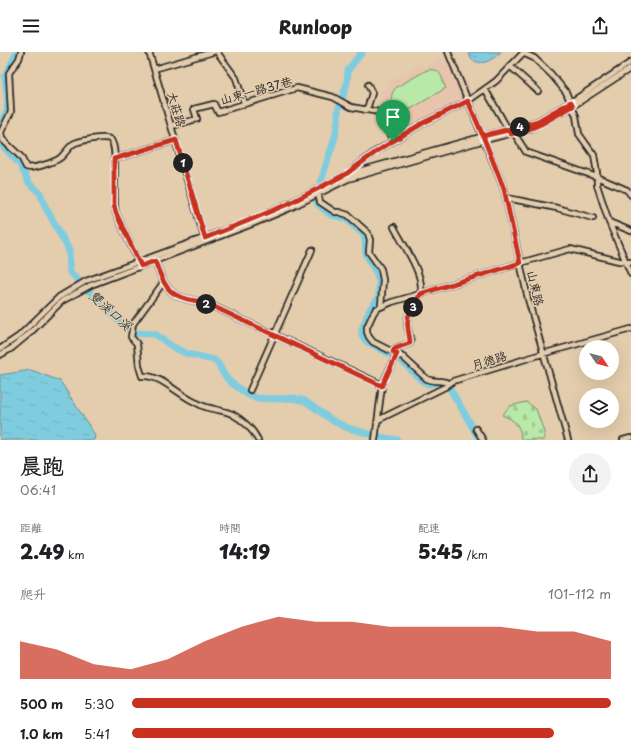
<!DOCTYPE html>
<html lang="zh-TW">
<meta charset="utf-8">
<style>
body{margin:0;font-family:"Playpen Sans","LXGW WenKai TC",sans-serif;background:#f2f2f2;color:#202124;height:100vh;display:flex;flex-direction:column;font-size:15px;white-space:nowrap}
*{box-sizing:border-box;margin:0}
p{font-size:13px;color:#757577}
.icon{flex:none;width:22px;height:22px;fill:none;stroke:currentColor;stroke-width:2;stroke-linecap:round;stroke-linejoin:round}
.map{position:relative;height:388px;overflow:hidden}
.sheet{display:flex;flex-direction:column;background:#fff;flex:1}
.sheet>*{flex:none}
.needle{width:26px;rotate:125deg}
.buttons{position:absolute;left:579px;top:288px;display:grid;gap:8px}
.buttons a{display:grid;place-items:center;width:40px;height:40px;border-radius:50%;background:#fff;box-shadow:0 4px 16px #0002;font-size:20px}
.pin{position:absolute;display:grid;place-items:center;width:34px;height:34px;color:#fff;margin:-41px -17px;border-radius:50% 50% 50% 0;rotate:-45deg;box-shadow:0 0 4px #0007}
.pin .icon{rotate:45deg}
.km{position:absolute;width:20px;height:20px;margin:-10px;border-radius:50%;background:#222;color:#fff;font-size:11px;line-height:20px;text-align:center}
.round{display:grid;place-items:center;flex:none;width:42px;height:42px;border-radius:21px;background:#f2f2f2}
.head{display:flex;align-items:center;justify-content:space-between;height:68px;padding:0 20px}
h1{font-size:22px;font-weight:800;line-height:30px}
.stats{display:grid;grid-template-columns:repeat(3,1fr);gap:6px;height:68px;padding:4px 20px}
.stats div{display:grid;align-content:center}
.stats b{font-size:20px;font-weight:800}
.stats small{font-size:11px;font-weight:400}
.stats p{font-size:11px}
.chart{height:112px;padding:8px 20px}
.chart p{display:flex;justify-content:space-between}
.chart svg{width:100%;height:72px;margin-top:4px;fill:#c8321e;opacity:.7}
ul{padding:0 20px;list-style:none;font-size:13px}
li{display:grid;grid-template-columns:64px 48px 1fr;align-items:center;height:30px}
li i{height:10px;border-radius:5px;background:#c8321e}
header{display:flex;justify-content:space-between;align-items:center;height:52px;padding:0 20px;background:#fff;font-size:18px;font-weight:800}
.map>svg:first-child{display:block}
.built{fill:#e6c5ac}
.cemetery{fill:url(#cemetery-stones);stroke:#728a6a}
.park{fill:#b9e9a8;stroke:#728a6a}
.water{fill:url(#water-ripples);stroke:#5e8c97}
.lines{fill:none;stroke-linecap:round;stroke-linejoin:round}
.river{stroke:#80ccdf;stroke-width:7}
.minor-casing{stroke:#2b2b2b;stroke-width:8}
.minor{stroke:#e4cdad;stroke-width:4.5}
.route-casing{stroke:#fff;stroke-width:8}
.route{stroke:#c8321e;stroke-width:5}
.labels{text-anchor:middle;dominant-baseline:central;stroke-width:3;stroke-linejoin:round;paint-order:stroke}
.street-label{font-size:12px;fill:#2b2b2b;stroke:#e4cdad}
.water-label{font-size:13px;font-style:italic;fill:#384346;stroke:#e4cdad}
</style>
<header><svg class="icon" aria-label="menu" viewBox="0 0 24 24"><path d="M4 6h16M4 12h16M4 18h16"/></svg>Runloop<svg class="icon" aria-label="share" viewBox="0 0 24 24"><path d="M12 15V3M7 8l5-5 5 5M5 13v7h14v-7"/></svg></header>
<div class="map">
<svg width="631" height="388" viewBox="0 0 631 388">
<defs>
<pattern id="cemetery-stones" width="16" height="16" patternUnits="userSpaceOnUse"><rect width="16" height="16" fill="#b9e9a8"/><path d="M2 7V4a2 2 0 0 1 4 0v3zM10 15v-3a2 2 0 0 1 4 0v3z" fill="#9fc891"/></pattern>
<pattern id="water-ripples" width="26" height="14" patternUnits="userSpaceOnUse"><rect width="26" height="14" fill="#80ccdf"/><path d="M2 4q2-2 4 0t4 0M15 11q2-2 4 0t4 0" fill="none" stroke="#6fafc0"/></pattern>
</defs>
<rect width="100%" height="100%" fill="#e4cdad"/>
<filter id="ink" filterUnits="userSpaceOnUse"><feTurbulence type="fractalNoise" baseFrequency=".025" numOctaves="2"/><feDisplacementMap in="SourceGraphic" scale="8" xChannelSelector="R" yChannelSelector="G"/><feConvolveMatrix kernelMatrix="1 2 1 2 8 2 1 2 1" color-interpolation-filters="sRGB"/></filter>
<g filter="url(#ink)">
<path class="built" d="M447,4L466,48L398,84L391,82L385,67L379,56L386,52L380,38L387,33L385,31L421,12L423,16Z"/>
<path class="cemetery" d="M526,350L536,357L544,380V388H521C521,374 515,368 502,363L510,354Z"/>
<path class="park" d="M427,18C437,16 443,22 443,32H444L446,36L392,68L389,65L400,58C391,52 388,43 397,35Z"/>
<path class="water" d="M468,0H501C491,8 485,14 472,8Z
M31,318L60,329L95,383L94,388H0V323Z"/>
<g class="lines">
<path class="river" d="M0,73L7,59L8,49L5,25L17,0
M0,91L19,111L29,131L40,141L46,156L69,198L70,220L125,275L135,281L155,282L173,295L188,302L214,308L219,313L223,321L229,329L248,343L257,346L276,347L293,346L305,349L333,369L348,376L380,385L397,388
M321,129L335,85L338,68V59L347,31L348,18L362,0
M316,146L318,152L331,163L341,165L346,167L363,182L365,187L366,202L377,222L379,229V246L370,257L362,277V283L366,289L401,308L421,328L428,332L441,331L449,335L480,388"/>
<defs>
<path id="minor" d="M21,0L19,7L9,21L11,60L1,80L2,87L21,105L26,115C32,118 54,110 60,106C65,102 68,96 73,92C78,89 107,83 111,88C119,98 112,145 116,161L140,213
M149,0L205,188
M217,0L236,26L244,51
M448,0L504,137L528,247L568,388
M523,1L534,6L551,22L566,40L576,64L579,82L594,103L597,121V133L609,170L631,222
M511,15L538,39
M154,17L213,0
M485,37L509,79
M365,58L368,54L372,41L368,33
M172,74L197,67L194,57L214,52L218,60L297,36L333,45L351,55L379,60L393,89
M514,81L526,100L597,125L627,138L631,143
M114,107L176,88
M348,121L375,100L423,71L468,49L496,29L524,0
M318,141L320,150L335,160H339L348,163L368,181L370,188L369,200L381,217L383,228L381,254
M507,146L557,156L593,166
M609,170L631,179
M155,209C166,239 170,246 204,250L382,333
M163,231L133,272L131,285L137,292L139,314L142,324C161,322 179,344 197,351C202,354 208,356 214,357C221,359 226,359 232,362C243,368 253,378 258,388
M0,297L19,284L59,245L86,229L250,169L288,152L345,123L538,69L571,50L631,10
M393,300L394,297L410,291L411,289C409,280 405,271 409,262C412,252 420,248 421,237C422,219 402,191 394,175
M0,303L12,296L30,281L62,249L91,233L252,172L290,156L348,127L485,88L532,76L573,54L631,16
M449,331C441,328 433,330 427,327L403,305L373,290L369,285L367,280V275L373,262L376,257L392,250L420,242L520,211L570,197L619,209L631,210
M250,338L312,198
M378,368L445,335L453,329L542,302L631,277
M476,377L483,388
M375,388L382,333L397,302
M623,388L631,386"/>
</defs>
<use href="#minor" class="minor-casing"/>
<use href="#minor" class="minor"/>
</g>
</g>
<g class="lines" filter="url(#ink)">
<defs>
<path id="route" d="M393,89L376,100L346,122L288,152L250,168L205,186L176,88L114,107V153L116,161L141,214L155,209C166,239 170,246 204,250L382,334L397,302L393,300L394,297L410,291V289C409,280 405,269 410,260C413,254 417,249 420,242L520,211L504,137L483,84L538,69L571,50L573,54L541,72L532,76L511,82L508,78L483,84L468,49L423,71L393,89"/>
</defs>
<use href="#route" class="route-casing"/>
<use href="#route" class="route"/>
</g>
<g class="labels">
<g class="street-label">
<text transform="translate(256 38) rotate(-15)">山東一路37巷</text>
<text transform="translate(177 57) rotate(73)">大莊路</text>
<text transform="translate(536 236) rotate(77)">山東路</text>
<text transform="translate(489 308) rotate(-17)">月德路</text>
</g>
<g class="water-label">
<text transform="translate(111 258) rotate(42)">雙溪口溪</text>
</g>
</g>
</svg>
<div class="buttons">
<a><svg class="needle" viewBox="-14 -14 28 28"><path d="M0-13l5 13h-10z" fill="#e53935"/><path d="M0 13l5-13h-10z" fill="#757577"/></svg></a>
<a><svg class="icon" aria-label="layers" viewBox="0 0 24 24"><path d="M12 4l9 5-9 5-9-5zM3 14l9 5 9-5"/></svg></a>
</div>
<div class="pin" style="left:393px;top:89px;background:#1e9e55"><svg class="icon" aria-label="arrive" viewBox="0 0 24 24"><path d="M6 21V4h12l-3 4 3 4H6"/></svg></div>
<b class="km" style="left:183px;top:111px">1</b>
<b class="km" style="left:206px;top:252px">2</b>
<b class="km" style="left:413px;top:255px">3</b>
<b class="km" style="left:520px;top:75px">4</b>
</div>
<section class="sheet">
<div class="head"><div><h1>晨跑</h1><p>06:41</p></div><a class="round"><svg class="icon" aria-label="share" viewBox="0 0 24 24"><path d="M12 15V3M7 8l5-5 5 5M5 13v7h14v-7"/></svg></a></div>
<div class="stats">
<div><p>距離</p><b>2.49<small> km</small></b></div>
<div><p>時間</p><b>14:19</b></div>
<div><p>配速</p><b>5:45<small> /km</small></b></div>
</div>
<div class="chart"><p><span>爬升</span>101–112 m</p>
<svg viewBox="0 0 160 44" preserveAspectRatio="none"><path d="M0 44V21L10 26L20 35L30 38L40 32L50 21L60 12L70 6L80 9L90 9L100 12L110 12L120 12L130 12L140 15L150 15L160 21V44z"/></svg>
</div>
<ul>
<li><b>500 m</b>5:30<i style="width:100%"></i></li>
<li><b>1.0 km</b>5:41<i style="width:88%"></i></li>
</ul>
</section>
